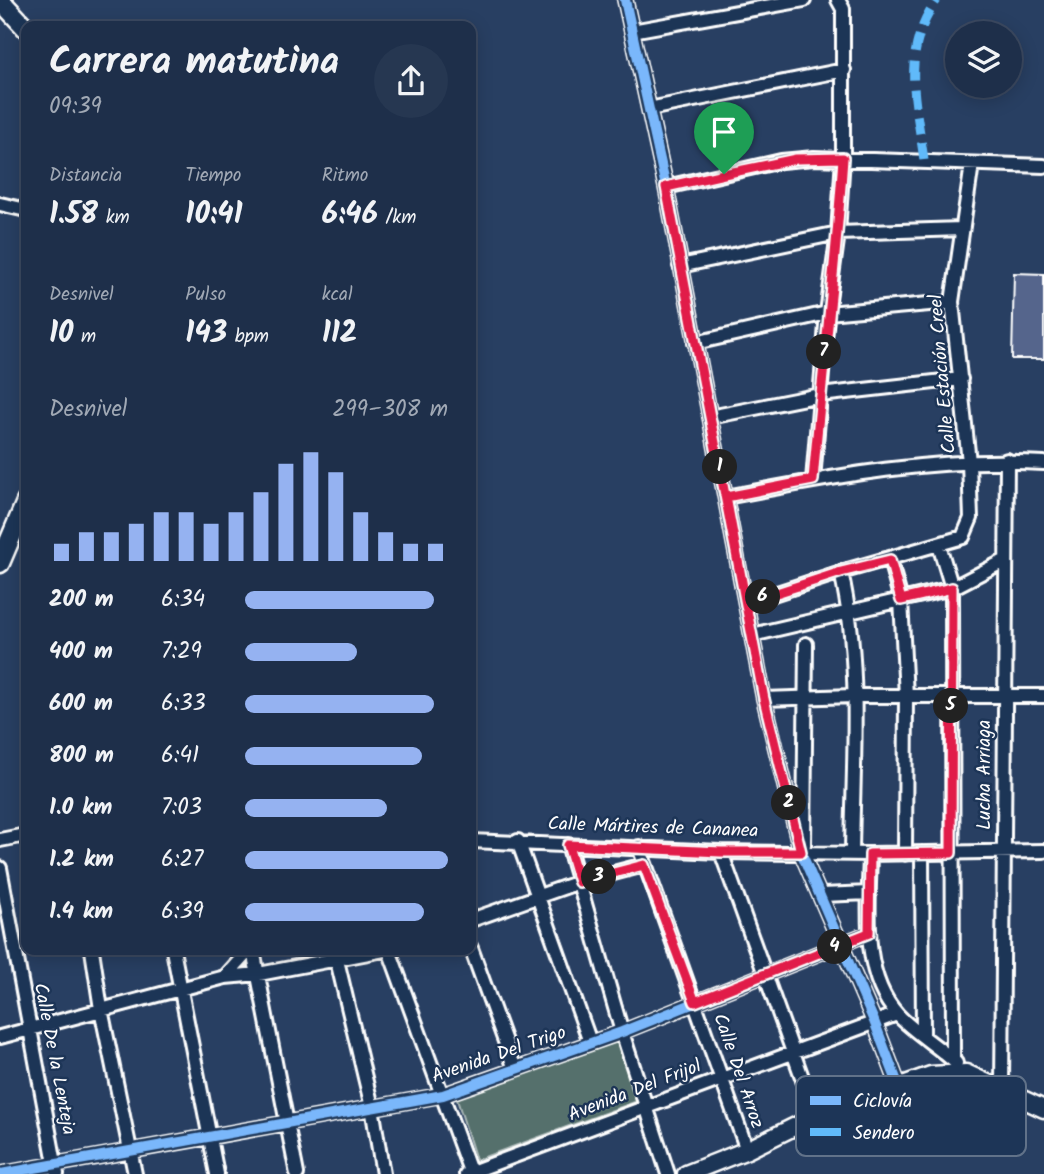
<!DOCTYPE html>
<html lang="es">
<meta charset="utf-8">
<style>
body{margin:0;font-family:Kalam,sans-serif;background:#263751;color:#f1f3f6;height:100vh;display:flex;flex-direction:column;font-size:26px;white-space:nowrap}
*{box-sizing:border-box;margin:0}
p{font-size:23px;color:#a1a9b5}
.icon{flex:none;width:38px;height:38px;fill:none;stroke:currentColor;stroke-width:2;stroke-linecap:round;stroke-linejoin:round}
.map{position:relative;flex:1;overflow:hidden}
.sheet{position:absolute;left:21px;top:21px;width:455px;height:934px;display:flex;flex-direction:column;background:#1e2f4a;border-radius:14px;box-shadow:0 4px 18px #0003,0 0 0 2px #3c4a62}
.sheet>*{flex:none}
.tools{position:absolute;left:945px;top:21px;display:grid;gap:14px}
.tools a{display:grid;place-items:center;width:77px;height:77px;border-radius:50%;background:#1e2f4a;box-shadow:0 4px 18px #0003,0 0 0 2px #3c4a62;font-size:35px}
.pin{position:absolute;display:grid;place-items:center;width:60px;height:60px;color:#fff;margin:-72px -30px;border-radius:50% 50% 50% 0;rotate:-45deg;box-shadow:0 0 7px #0007}
.pin .icon{rotate:45deg}
.km{position:absolute;width:35px;height:35px;margin:-18px;border-radius:50%;background:#222;color:#fff;font-size:19px;line-height:35px;text-align:center}
.round{display:grid;place-items:center;flex:none;width:74px;height:74px;border-radius:37px;background:#263751}
.overview{display:flex;align-items:center;justify-content:space-between;height:119px;padding:0 28px}
h1{font-size:38px;font-weight:700;line-height:52px}
.figures{display:grid;grid-template-columns:repeat(3,1fr);gap:10px;height:119px;padding:7px 28px}
.figures div{display:grid;align-content:center}
.figures b{font-size:30px;font-weight:700}
.figures small{font-size:19px;font-weight:400}
.figures p{font-size:19px}
.chart{height:196px;padding:14px 28px}
.chart p{display:flex;justify-content:space-between}
.chart svg{width:100%;height:126px;margin-top:7px;stroke:#95b2f1;stroke-width:6}
ul{padding:0 28px;list-style:none;font-size:23px}
li{display:grid;grid-template-columns:112px 84px 1fr;align-items:center;height:52px}
li i{height:18px;border-radius:9px;background:#95b2f1}
.map>svg:first-child{display:block}
.green{fill:#546f6c;stroke:#aab7b6;stroke-width:2}
.building{fill:#54658c;stroke:#fff;stroke-width:2}
.lines{fill:none;stroke-linecap:round;stroke-linejoin:round}
.minor-casing{stroke:#fff;stroke-width:18}
.tertiary-casing{stroke:#fff;stroke-width:21}
.secondary-casing{stroke:#fff;stroke-width:23}
.minor{stroke:#1d3557;stroke-width:12}
.tertiary{stroke:#1d3557;stroke-width:16}
.secondary{stroke:#1d3557;stroke-width:18}
.quiet{stroke:#60bafa;stroke-width:9;stroke-dasharray:18 9;stroke-linecap:butt}
.cycleway-casing{stroke:#1d3557;stroke-width:15}
.cycleway{stroke:#7ab7fb;stroke-width:10}
.route-casing{stroke:#fff;stroke-width:14}
.route{stroke:#e11d48;stroke-width:9}
.labels{text-anchor:middle;dominant-baseline:central;stroke-width:5;stroke-linejoin:round;paint-order:stroke}
.street-label{font-size:19px;fill:#fff;stroke:#1d3557}
.key{fill:#1d3557;stroke:#617289;stroke-width:2}
.key-label{font-size:19px;fill:#fff}
</style>
<div class="map">
<svg width="1044" height="1174" viewBox="0 0 1044 1174">
<rect width="100%" height="100%" fill="#283f62"/>
<filter id="ink" filterUnits="userSpaceOnUse"><feTurbulence type="fractalNoise" baseFrequency=".0143" numOctaves="2"/><feDisplacementMap in="SourceGraphic" scale="14" xChannelSelector="R" yChannelSelector="G"/><feConvolveMatrix kernelMatrix="1 2 1 2 8 2 1 2 1" color-interpolation-filters="sRGB"/></filter>
<g filter="url(#ink)">
<path class="green" d="M618,1039L640,1100L476,1160L456,1096Z"/>
<path class="building" d="M1014,273L1044,274V359H1012Z"/>
<g class="lines">
<defs>
<path id="minor" d="M625,0L666,187L764,699L801,852L874,1021L898,1084
M632,31L804,0
M649,109L844,70
M666,187L781,161L814,158L1044,166
M0,204L26,210
M680,266L838,233L962,229
M695,343L827,313L952,302
M710,417L820,395L961,379
M813,480L827,313L838,233L843,158V9L838,0
M726,497C830,477 938,456 1044,463
M939,545L952,588L953,1060
M890,560L901,600L906,696L905,854
M841,572C862,663 853,761 852,854
M746,603L841,572L963,537L971,518L969,462L952,302L972,164
M752,635L952,588L1006,560
M764,699L853,696H1044
M0,840L26,835
M471,841L721,852L870,854L1044,851
M518,841L590,1042
M568,845L622,1032L668,1174
M804,845L806,644
M639,847L747,1150
M721,852L816,1116
M922,853L923,1035
M870,854C869,905 860,974 898,1015C915,1033 938,1046 956,1063
M0,868L57,1174
M822,895L869,893
M471,920L579,882L644,865
M471,948L515,1069
M92,950L101,1009L135,1174
M173,950L217,1174
M253,950L297,1174
M389,950L471,1174
M335,952L372,1107L383,1174
M225,977L249,950
M0,1037L225,977L259,974L384,950
M1002,1090L1007,460
M1,1174L443,1095L622,1032L869,933
M466,1174L897,1014"/>
<path id="tertiary" d="M686,1174L747,1150L816,1116L931,1075L966,1073L1044,1109"/>
<path id="secondary" d="M0,0L26,28
M0,563L26,502"/>
</defs>
<use href="#minor" class="minor-casing"/>
<use href="#tertiary" class="tertiary-casing"/>
<use href="#secondary" class="secondary-casing"/>
<use href="#minor" class="minor"/>
<use href="#tertiary" class="tertiary"/>
<use href="#secondary" class="secondary"/>
<path class="quiet" d="M924,160C916,100 900,53 937,0"/>
<defs>
<path id="cycleway" d="M625,0L666,187L764,699L801,852L874,1021L898,1084
M1,1174L443,1095L622,1032L869,933"/>
</defs>
<use href="#cycleway" class="cycleway-casing"/>
<use href="#cycleway" class="cycleway"/>
</g>
</g>
<g class="lines" filter="url(#ink)">
<defs>
<path id="route" d="M724,174L666,187L764,699L801,852H721L568,845L579,882L644,865L695,1002L869,933L870,854L951,853L952,588L901,600L890,560L841,572L746,603L726,497L813,480C822,373 836,265 843,158L796,159L724,174"/>
</defs>
<use href="#route" class="route-casing"/>
<use href="#route" class="route"/>
</g>
<g class="labels">
<g class="street-label">
<text transform="translate(943 374) rotate(-95)">Calle Estación Creel</text>
<text transform="translate(985 775) rotate(-90)">Lucha Arriaga</text>
<text transform="translate(653 828) rotate(2)">Calle Mártires de Cananea</text>
<text transform="translate(499 1055) rotate(-19)">Avenida Del Trigo</text>
<text transform="translate(54 1059) rotate(79)">Calle De la Lenteja</text>
<text transform="translate(738 1071) rotate(71)">Calle Del Arroz</text>
<text transform="translate(635 1091) rotate(-21)">Avenida Del Frijol</text>
</g>
</g>
<rect x="796" y="1076" width="230" height="80" rx="10" class="key"/>
<rect x="810" y="1096" width="31" height="9" fill="#7ab7fb"/>
<rect x="810" y="1128" width="31" height="8" fill="#60bafa"/>
<g class="key-label">
<text x="853" y="1107">Ciclovía</text>
<text x="853" y="1139">Sendero</text>
</g>
</svg>
<div class="tools">
<a><svg class="icon" aria-label="layers" viewBox="0 0 24 24"><path d="M12 4l9 5-9 5-9-5zM3 14l9 5 9-5"/></svg></a>
</div>
<div class="pin" style="left:724px;top:174px;background:#1e9e55"><svg class="icon" aria-label="arrive" viewBox="0 0 24 24"><path d="M6 21V4h12l-3 4 3 4H6"/></svg></div>
<b class="km" style="left:720px;top:467px">1</b>
<b class="km" style="left:789px;top:803px">2</b>
<b class="km" style="left:599px;top:877px">3</b>
<b class="km" style="left:835px;top:947px">4</b>
<b class="km" style="left:951px;top:706px">5</b>
<b class="km" style="left:763px;top:597px">6</b>
<b class="km" style="left:824px;top:352px">7</b>
<section class="sheet">
<div class="overview"><div><h1>Carrera matutina</h1><p>09:39</p></div><a class="round"><svg class="icon" aria-label="share" viewBox="0 0 24 24"><path d="M12 15V3M7 8l5-5 5 5M5 13v7h14v-7"/></svg></a></div>
<div class="figures">
<div><p>Distancia</p><b>1.58<small> km</small></b></div>
<div><p>Tiempo</p><b>10:41</b></div>
<div><p>Ritmo</p><b>6:46<small> /km</small></b></div>
</div>
<div class="figures">
<div><p>Desnivel</p><b>10<small> m</small></b></div>
<div><p>Pulso</p><b>143<small> bpm</small></b></div>
<div><p>kcal</p><b>112</b></div>
</div>
<div class="chart"><p><span>Desnivel</span>299–308 m</p>
<svg viewBox="0 0 160 44" preserveAspectRatio="none"><path d="M5 44V38M15 44V34M25 44V34M35 44V31M45 44V27M55 44V27M65 44V31M75 44V27M85 44V20M95 44V10M105 44V6M115 44V13M125 44V27M135 44V34M145 44V38M155 44V38"/></svg>
</div>
<ul>
<li><b>200 m</b>6:34<i style="width:93%"></i></li>
<li><b>400 m</b>7:29<i style="width:55%"></i></li>
<li><b>600 m</b>6:33<i style="width:93%"></i></li>
<li><b>800 m</b>6:41<i style="width:87%"></i></li>
<li><b>1.0 km</b>7:03<i style="width:70%"></i></li>
<li><b>1.2 km</b>6:27<i style="width:100%"></i></li>
<li><b>1.4 km</b>6:39<i style="width:88%"></i></li>
</ul>
</section>
</div>
